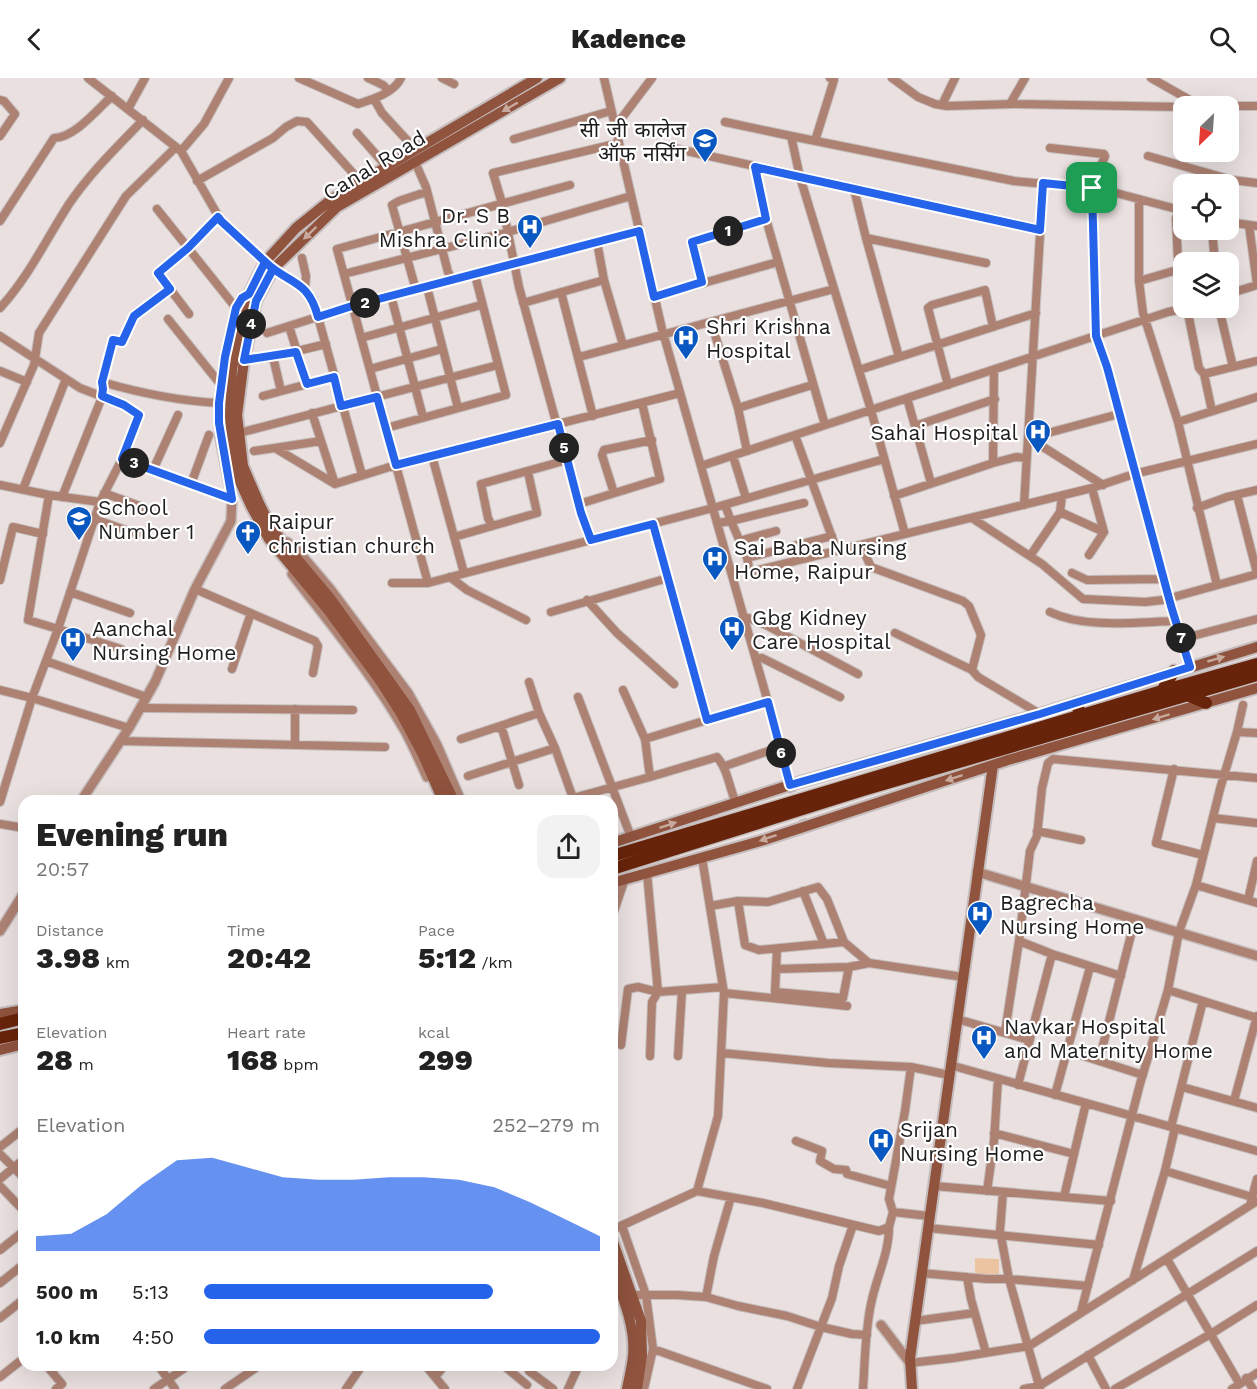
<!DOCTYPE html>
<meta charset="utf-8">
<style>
body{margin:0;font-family:"Work Sans","Noto Sans Devanagari",sans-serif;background:#f2f2f2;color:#222;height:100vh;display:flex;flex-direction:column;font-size:22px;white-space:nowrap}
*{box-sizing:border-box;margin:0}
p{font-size:20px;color:#767676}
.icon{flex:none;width:33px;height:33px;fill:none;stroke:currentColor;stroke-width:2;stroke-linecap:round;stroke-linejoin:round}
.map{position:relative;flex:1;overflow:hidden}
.sheet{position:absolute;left:18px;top:717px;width:600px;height:576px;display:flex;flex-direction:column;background:#fff;border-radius:18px;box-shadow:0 6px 24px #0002}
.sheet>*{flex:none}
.needle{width:39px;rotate:205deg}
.fabs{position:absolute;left:1173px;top:18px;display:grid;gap:12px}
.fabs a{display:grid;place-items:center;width:66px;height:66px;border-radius:12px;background:#fff;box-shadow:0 6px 24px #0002;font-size:30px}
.pin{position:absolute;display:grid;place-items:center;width:51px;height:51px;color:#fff;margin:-26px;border-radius:12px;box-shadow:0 3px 9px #0006}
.km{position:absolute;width:30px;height:30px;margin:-15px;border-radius:50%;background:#222;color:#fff;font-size:16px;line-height:30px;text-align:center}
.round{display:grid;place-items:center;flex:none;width:63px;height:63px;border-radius:18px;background:#f2f2f2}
.overview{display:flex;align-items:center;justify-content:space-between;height:102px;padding:0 18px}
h1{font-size:33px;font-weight:800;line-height:45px}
.stats{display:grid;grid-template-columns:repeat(3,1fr);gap:9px;height:102px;padding:6px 18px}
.stats div{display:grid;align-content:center}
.stats b{font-size:30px;font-weight:800}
.stats small{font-size:16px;font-weight:400}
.stats p{font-size:16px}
.chart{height:168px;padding:12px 18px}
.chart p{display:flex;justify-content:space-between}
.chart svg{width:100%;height:108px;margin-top:6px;fill:#2563eb;opacity:.7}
ul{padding:0 18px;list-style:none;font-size:20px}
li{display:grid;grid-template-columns:96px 72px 1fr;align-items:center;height:45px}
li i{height:15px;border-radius:8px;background:#2563eb}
header{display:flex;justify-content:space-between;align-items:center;height:78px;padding:0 18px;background:#fff;font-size:27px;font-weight:800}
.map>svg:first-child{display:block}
.green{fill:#ecc4a1}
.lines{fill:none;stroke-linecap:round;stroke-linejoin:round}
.minor-tunnel{stroke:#c1b9b9;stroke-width:8;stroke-dasharray:8 4;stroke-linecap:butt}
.minor-casing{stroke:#c5bdbd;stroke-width:10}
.tertiary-casing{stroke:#c5bdbd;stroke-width:12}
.secondary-casing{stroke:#c5bdbd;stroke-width:14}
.trunk-casing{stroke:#c5bdbd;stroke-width:15}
.minor{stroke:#ad8273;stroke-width:8}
.tertiary{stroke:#ad8273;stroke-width:9}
.secondary{stroke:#8f533e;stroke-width:10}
.trunk{stroke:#68240a;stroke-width:12}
.oneway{fill:#c7a99e}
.route-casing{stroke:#fff;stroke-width:12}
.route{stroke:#2563eb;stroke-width:8}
.labels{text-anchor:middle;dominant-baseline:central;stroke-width:4.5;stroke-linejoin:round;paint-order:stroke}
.poi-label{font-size:21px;fill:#1f1c1c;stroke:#fff;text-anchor:start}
.street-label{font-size:21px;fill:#1f1c1c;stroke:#fff}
</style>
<header><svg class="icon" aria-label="back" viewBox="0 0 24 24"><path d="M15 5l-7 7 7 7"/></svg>Kadence<svg class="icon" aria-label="search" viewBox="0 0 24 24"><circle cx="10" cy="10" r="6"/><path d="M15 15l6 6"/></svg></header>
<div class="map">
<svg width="1257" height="1311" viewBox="0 0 1257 1311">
<rect width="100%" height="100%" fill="#eae0e0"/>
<path class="green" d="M975,1180L999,1181V1199L975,1197Z"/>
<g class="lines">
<path class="minor-tunnel" d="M790,707L805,748"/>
<defs>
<path id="minor" d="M88,0L181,73L221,143L273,191L305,211L313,221L362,397
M299,0L358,26C373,21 394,15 401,0
M368,0L383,7L388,12
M442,0L454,6
M604,0L662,251L773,642L790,707
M892,0L918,19L935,26L947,28L1014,26L1184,29
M1151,0L1188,21L1194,28
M374,21L382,35L416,72
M0,22L4,23L15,36L0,58
M1010,26L1025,0
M942,27L955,0
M1218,28H1257
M128,31L145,0
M725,44L791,58L800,99L871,332L905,456
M615,49L652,0
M357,55L387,89
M791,58L1014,103L1101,111L1184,133
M514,61L611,33
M815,63L834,2L830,0
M673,70L1040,151
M1050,70L1104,76L1105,78L1092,110L1096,258L1107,289L1171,528L1190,589
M181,73L204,46L229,0
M1148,78L1232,102L1257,105
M415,84L426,109L448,194L453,202
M755,89L766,141L825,347
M197,103L273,60L286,49L297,43L307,44L361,104
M570,107L337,171L428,505L713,430L884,381
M854,111L866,160L899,279
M1139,121V203L1143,235L1178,344L1217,507
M157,131L236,230
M1179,131L1176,140L1178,184L1180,191
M0,143L54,60C74,60 97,32 112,18
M1228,144L1257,148
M1249,147L1257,206
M1212,152L1215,184
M866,160L986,185
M597,164L604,202L623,267
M302,180L306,198L305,211
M1203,184L1214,181
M344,196L508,154L631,118
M1139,203L1184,190
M702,204L691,164L766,141
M427,209L458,330
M416,212L392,127L399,123L426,114
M561,214L593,338
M1228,216L1257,207
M391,218L423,339
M654,219L778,184
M523,225L604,202
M0,230C28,200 47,160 69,126C90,95 117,69 143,42
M1187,230L1199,290L1204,296L1212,333
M1219,230L1233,289
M189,236L158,195L188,169L218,139
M168,241L221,307
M711,244L738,330L747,373
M289,248L307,306
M267,255L352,228L639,153
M0,258L80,310L124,327L139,337L122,381
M361,260L481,227
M273,279L281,313
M579,279L834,211
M244,282L273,279L326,266
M370,291L442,271
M859,292L1036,235
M0,293L27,304
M1204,296L1257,283
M102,304L113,262L121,264L134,238L170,211
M948,307L928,230L932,227L985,212L993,249
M263,318L334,299
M907,320L931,405
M738,330L812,307
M312,335L335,406
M1178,344L1257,319
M915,348L995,321
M386,350L506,317L475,197
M239,355L498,287
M795,357L837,473
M0,365L34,287L39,255L126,118L176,69
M275,370L321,363
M254,373L275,370L335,406L396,387L680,315
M432,378L464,495
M733,378L746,420
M993,385L994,292
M701,388L1168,234L1189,230
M153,392L178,337
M191,406L209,357
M0,407L49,417L100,424
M1103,407L1029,360L1119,336
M23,411L66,301
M104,415L145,430
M614,415L602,377L604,372L652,362
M49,417L28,542L58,551L32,620L129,650
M1237,417L1257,495
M894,418L993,385L1016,379L1027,380
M62,419L102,319L103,311L102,304C140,315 179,323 219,325
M579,426L660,401L642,325
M725,427L731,443L804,425
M1024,427L1043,106
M1197,430L1227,419L1257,412
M1060,434L1104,454L1092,410
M972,440L1042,486L1083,521L1145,524L1163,522L1257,496
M94,441L137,456
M717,445L731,443L747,480
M492,448L488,440L481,406L567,382
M832,458L747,480L750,494L1092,410L1134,396L1257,366
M454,459L537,435L528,394
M591,462L581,435L519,209L502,125L493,95L619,65
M739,463L776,453
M861,467L871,489L963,523L969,528L981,557L972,592
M1089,477L1104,454
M1030,478L1060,434L1062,418
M1072,495L1087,502L1164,501
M450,499L467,512L526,542
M0,502L13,449L43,456
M392,505H428
M195,511L315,563L318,568L313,595
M70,514L130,535
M587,522L617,555L674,606
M551,534L668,500
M1050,534C1085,551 1138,544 1175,543
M743,538L766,547L858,596
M895,555L972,592L978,599L1040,636
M1181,561L1257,541
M121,571L58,551L100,424L122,381L232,421
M756,581L762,580L840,619
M46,583L146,619
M232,591L251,535
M529,604L539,635L555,670
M0,612L32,620L0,724
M623,612L645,661L707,642L653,446
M578,619L631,759
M141,630L353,632
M707,642L768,624
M500,649L503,654L519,707
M1237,654L1257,655
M461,661L539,635
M120,663L385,669
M295,667V631
M725,688L780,669
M1174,691L1156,765L1203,777
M468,698L555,670L573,720L650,699L645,661
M650,699L717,679C728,692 729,709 736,725
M1213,740L1257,745
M0,746L24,750
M1037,753L1081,762
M647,795L658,914L652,924L650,978
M1196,807L1257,825
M803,813L824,866
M1248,822L1257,783
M738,823L745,867L759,872L844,864
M710,828L738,823L768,824L818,809L827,821L844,864L869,885L963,899
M612,839L625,801
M1019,863L1052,876L1121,898
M777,871L775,914L843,920L849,889L869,885
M776,891L849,889
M1168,912L1257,940
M724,915L847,928
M957,941L1029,962
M1005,954L1019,863L1030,773L1037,758L1042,710L1048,685L1053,681L1257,700
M621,967L628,911L638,909L658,914L723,909
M1068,973L1143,997
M722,975L828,985L911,989L949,997
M678,978L682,913
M1099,983L1135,841
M950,987L1257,1073
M1018,1007L1052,876
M1182,1009L1257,1030
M1055,1017L1090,889
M1234,1023L1257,938
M1171,1049L1203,923
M994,1055L1074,1076
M796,1063L822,1073L820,1083L834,1091L846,1092L847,1096L891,1108
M0,1069L24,1050
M0,1076L24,1100
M1165,1093L1252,1119
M0,1101L24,1081
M0,1108L24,1133
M934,1108L1111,1123
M697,1113L718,1038L724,915L702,780
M987,1113L994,1063L998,1001
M1003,1114L1000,1153L1009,1201L1040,1311
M1064,1119L1086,1025
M1251,1123L1257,1101
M893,1134L889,1121L905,1033L911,989
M622,1148L646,1217L653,1271L644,1311
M928,1150L1099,1167
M612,1152L697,1113L763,1125L879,1153L889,1149L893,1134L929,1138
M0,1172L24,1153
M1167,1181L1239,1305
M921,1195L987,1201H1009L1088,1208
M967,1199L971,1221L986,1275
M1133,1202L1165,1093L1175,1050
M0,1205L24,1186
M633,1217H677L706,1219L738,1228L787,1238L821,1249L852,1256L867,1257
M706,1219L714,1178L731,1119
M1081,1234L1140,1006L1168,912L1179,854L1196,807L1220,711L1237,654L1243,627
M0,1240L24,1221
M915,1243L974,1235
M653,1271L767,1311
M1088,1277L1106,1311
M910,1285L954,1280L1029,1268L1257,1123
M46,1287L62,1306L56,1311
M158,1287L175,1311
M425,1287L445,1311
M503,1287L527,1307
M51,1293L59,1287
M529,1293L553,1311
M0,1299L24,1280
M435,1299L445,1287
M1246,1300L1253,1311
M154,1311L189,1287
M225,1311L260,1287
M346,1311L361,1289
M568,1311L579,1287
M797,1311L832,1220L839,1188L853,1147
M863,1311C865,1283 865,1254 871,1226C876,1200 889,1176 889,1149
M1024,1311L1039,1308L1257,1173
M1115,1311L1214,1254L1257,1227
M1232,1311L1257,1295"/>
<path id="tertiary" d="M287,464L297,472L331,512L408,615L437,667L461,723
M292,496C331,547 373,597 405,653C413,668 420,684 427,699
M81,723L129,650L155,604L195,511L231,443L232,421L220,359L219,325L225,279L236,230L242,220L249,216
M977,794L1257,878
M0,853L24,815
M881,1247L910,1285"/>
<path id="secondary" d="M443,723L423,677L400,634L381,604L328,532L269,461L251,428L235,393L230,338L232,291L249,216L265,184L296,150L332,121L537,0
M454,723L410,632L330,520L272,451L259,425L243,388L240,362L237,337L244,282L256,223L273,191L337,129L560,0
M612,765L790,707L1040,636L1257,569
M612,805L764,762L1008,682L1257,610
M0,936L24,932
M0,972L24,966
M612,1161L641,1243L642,1278L637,1311
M612,1191C622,1217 636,1249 633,1278C632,1289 629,1300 627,1311
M912,1311L910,1280L993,687"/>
<path id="trunk" d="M1162,613L1174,593
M1187,617L1206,625
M1076,625L1081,637
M612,778L1162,613L1257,586
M612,791L863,712L1257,597
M0,946L24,940
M0,960L24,955"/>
</defs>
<use href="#minor" class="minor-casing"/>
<use href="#tertiary" class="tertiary-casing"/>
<use href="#secondary" class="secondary-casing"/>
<use href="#trunk" class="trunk-casing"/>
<use href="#minor" class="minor"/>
<use href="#tertiary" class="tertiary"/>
<use href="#secondary" class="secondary"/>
<use href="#trunk" class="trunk"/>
</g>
<defs><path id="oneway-solid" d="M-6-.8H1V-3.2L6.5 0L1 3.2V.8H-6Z" transform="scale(1.5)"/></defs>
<g class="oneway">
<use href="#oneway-solid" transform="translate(510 29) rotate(150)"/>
<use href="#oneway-solid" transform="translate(310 155) rotate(136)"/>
<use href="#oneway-solid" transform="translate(1216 581) rotate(-16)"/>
<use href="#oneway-solid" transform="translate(1161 639) rotate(163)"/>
<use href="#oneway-solid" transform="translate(954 700) rotate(162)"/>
<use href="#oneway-solid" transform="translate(668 747) rotate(-18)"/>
<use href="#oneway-solid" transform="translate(768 760) rotate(161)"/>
</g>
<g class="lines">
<defs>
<path id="route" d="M1092,110L1043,105L1040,152L755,89L766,141L692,164L702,204L654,219L639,153L352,228L318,239C308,201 290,207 265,184L249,216L242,220L236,230L225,279L219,325V345L232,421L122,381L139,337L124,327L102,318L103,311L102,304L113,262L122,264L134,238L170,211L158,195L188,170L218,139L221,143L273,191L256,223L244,282L296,274L307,306L334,299L341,328L377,319L396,387L558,346L581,435L591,462L653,446L707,642L768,624L790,707L1040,636L1190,589L1171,528L1107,289L1096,258L1092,110"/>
</defs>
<use href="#route" class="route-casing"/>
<use href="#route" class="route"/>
</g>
<defs>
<symbol id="university-pin" viewBox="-11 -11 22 30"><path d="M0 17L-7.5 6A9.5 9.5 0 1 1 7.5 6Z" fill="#0957c1" stroke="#fff"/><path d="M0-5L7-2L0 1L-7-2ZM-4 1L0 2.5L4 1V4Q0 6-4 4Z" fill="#fff"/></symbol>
<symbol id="hospital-pin" viewBox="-11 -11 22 30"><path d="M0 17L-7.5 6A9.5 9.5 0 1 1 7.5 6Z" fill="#0957c1" stroke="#fff"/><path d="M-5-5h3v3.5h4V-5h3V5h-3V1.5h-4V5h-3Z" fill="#fff"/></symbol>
<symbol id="school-pin" viewBox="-11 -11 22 30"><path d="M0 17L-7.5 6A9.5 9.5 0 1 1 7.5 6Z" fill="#0957c1" stroke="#fff"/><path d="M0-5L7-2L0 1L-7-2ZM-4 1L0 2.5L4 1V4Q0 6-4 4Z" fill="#fff"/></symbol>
<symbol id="church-pin" viewBox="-11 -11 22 30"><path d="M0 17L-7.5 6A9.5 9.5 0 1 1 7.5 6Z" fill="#0957c1" stroke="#fff"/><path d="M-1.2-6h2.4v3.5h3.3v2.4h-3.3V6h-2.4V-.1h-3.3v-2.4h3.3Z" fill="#fff"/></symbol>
</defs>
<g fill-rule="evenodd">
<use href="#university-pin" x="690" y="48" width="30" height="40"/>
<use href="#hospital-pin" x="515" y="134" width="30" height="40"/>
<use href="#hospital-pin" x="671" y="245" width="30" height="40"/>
<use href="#hospital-pin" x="1023" y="339" width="30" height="40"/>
<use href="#school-pin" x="64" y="426" width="30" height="40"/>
<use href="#church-pin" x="233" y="440" width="30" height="40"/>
<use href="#hospital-pin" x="700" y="466" width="30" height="40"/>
<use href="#hospital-pin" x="717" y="536" width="30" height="40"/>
<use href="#hospital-pin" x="58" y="547" width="30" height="40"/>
<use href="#hospital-pin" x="965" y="821" width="30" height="40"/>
<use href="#hospital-pin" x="969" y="945" width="30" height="40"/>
<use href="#hospital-pin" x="866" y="1048" width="30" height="40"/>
</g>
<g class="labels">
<g class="poi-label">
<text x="686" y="51" text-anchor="end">सी जी कालेज<tspan x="686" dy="24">ऑफ नर्सिंग</tspan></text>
<text x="510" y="137" text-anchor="end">Dr. S B<tspan x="510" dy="24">Mishra Clinic</tspan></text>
<text x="706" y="248">Shri Krishna<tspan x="706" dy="24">Hospital</tspan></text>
<text x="1018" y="354" text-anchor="end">Sahai Hospital</text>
<text x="98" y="429">School<tspan x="98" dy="24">Number 1</tspan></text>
<text x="268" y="443">Raipur<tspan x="268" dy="24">christian church</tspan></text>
<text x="734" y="469">Sai Baba Nursing<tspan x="734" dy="24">Home, Raipur</tspan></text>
<text x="752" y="539">Gbg Kidney<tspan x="752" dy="24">Care Hospital</tspan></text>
<text x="92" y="550">Aanchal<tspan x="92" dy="24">Nursing Home</tspan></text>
<text x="1000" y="824">Bagrecha<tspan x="1000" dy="24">Nursing Home</tspan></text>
<text x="1004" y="948">Navkar Hospital<tspan x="1004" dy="24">and Maternity Home</tspan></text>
<text x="900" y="1051">Srijan<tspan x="900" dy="24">Nursing Home</tspan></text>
</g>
<g class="street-label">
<text transform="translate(374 87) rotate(-31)">Canal Road</text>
</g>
</g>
</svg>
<div class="fabs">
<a><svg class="needle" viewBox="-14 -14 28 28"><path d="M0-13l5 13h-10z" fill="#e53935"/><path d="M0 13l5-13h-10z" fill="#767676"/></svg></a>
<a><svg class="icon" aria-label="locate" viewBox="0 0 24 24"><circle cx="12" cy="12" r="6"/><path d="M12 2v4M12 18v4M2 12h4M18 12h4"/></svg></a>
<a><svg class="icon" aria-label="layers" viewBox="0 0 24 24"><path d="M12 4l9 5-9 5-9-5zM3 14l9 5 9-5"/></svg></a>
</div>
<div class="pin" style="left:1092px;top:110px;background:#1e9e55"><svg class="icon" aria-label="arrive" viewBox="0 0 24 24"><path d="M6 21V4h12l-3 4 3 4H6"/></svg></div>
<b class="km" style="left:728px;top:153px">1</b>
<b class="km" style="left:365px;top:225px">2</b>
<b class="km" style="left:134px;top:385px">3</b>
<b class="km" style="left:251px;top:246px">4</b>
<b class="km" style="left:564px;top:370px">5</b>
<b class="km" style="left:781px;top:675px">6</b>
<b class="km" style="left:1181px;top:560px">7</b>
<section class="sheet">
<div class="overview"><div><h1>Evening run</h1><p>20:57</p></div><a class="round"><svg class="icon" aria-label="share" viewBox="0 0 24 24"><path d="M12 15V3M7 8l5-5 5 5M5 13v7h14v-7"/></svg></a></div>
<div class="stats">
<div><p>Distance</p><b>3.98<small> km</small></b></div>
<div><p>Time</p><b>20:42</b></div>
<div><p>Pace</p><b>5:12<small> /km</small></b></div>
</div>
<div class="stats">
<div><p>Elevation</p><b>28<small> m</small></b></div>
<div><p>Heart rate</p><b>168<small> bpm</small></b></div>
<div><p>kcal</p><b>299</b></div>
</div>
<div class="chart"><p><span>Elevation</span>252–279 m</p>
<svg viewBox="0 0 160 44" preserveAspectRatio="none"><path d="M0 44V38L10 37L20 29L30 17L40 7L50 6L60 10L70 14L80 15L90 15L100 14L110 14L120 15L130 18L140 24L150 31L160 38V44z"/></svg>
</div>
<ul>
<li><b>500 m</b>5:13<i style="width:73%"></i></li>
<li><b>1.0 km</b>4:50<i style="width:100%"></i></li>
</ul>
</section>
</div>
